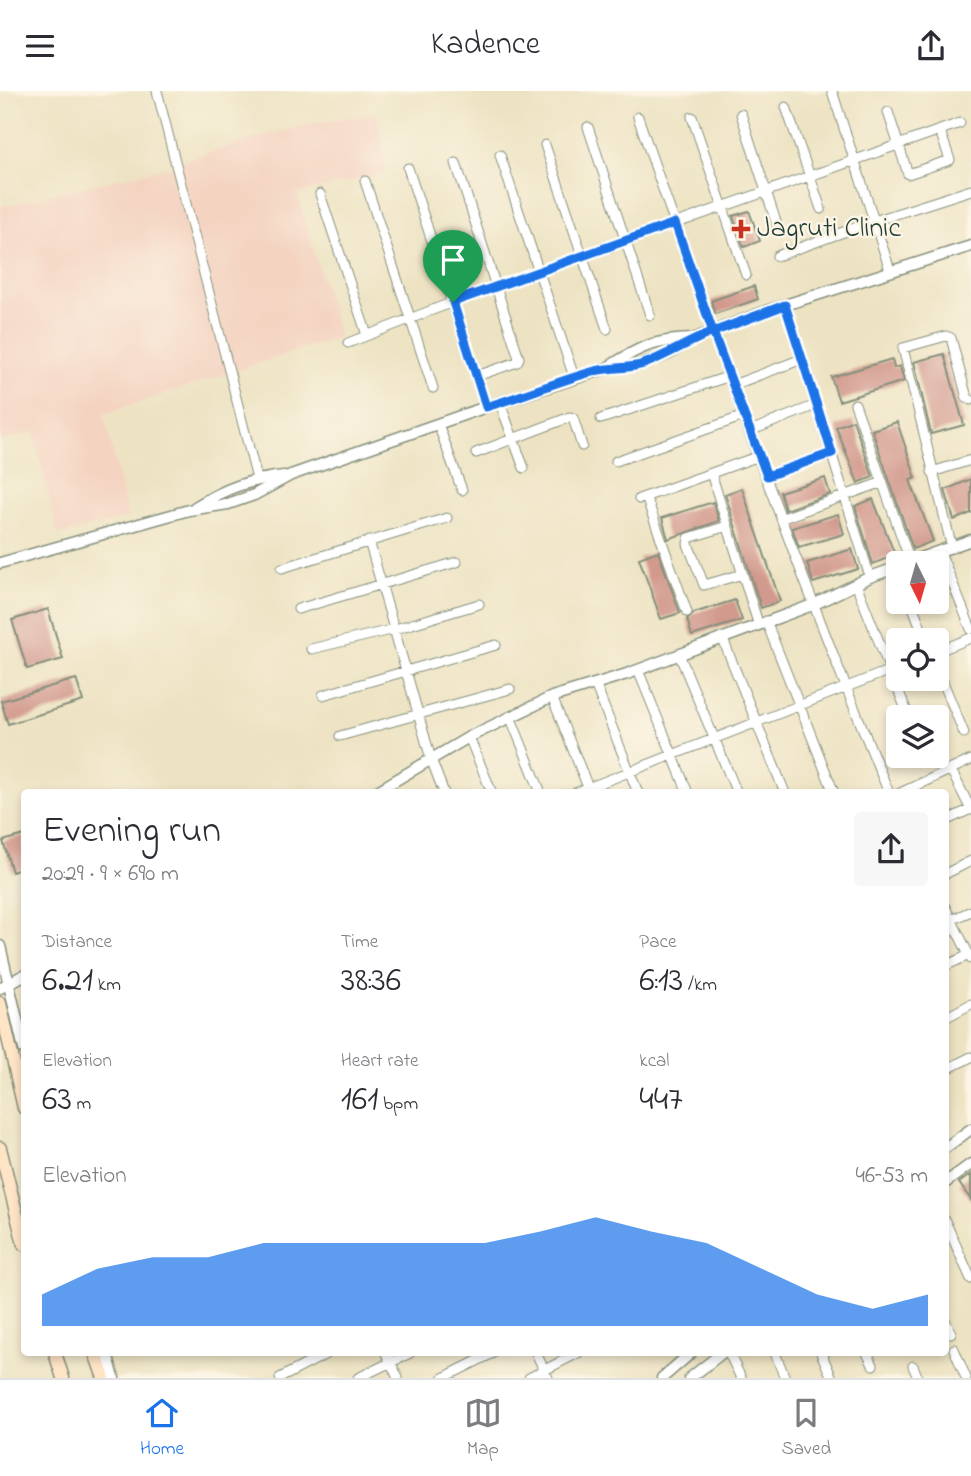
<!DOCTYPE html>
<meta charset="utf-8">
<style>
body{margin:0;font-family:"Indie Flower",sans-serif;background:#f7f7f7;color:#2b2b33;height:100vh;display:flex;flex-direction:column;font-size:26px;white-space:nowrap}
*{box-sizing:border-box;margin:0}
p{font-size:23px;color:#7c7c81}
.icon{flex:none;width:38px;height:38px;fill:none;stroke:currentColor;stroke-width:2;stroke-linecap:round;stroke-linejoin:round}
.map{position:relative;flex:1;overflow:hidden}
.sheet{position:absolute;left:21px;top:698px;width:928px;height:567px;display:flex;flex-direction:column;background:#fff;border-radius:7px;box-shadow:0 4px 10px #0003}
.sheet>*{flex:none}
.needle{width:46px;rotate:175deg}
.tools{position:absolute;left:886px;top:460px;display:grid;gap:14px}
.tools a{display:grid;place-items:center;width:63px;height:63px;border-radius:7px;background:#fff;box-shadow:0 4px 10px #0003;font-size:35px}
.pin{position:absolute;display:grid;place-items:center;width:60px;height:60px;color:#fff;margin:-72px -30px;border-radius:50% 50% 50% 0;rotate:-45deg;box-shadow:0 0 7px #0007}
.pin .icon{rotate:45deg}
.round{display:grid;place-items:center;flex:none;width:74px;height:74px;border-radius:7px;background:#f7f7f7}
.headline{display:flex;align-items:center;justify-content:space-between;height:119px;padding:0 21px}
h1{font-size:38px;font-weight:600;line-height:52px}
.stats{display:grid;grid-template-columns:repeat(3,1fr);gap:10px;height:119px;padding:7px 21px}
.stats div{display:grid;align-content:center}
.stats b{font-size:35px;font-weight:600}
.stats small{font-size:19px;font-weight:400}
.stats p{font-size:19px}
.chart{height:196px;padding:14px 21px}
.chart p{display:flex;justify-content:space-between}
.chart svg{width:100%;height:126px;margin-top:7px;fill:#1a73e8;opacity:.7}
header{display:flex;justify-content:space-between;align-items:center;height:91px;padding:0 21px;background:#fff;font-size:32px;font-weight:600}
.menu{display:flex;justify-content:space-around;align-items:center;height:98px;border-top:2px solid #e1e1e2;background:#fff;font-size:19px;color:#7c7c81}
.menu a{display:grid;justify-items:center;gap:4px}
.menu .selected{color:#1a73e8}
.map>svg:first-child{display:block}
.built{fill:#f4d3c1}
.building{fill:#d2998d}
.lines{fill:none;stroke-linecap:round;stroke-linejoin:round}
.minor-casing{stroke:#86907c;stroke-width:11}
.tertiary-casing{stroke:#86907c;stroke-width:13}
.secondary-casing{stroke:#86907c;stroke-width:15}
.minor{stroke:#fff;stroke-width:9}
.tertiary{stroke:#fff;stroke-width:10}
.secondary{stroke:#ffe4c6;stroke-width:12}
.route-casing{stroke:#fff;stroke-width:14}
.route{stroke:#1a73e8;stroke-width:9}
.poi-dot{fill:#c8321e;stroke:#fcf5e5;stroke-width:2.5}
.labels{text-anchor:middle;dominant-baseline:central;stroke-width:5;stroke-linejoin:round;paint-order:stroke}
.poi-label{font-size:28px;fill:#1f3d34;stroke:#fcf5e5;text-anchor:start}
</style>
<header><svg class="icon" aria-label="menu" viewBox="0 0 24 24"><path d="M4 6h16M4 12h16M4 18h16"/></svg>Kadence<svg class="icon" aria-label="share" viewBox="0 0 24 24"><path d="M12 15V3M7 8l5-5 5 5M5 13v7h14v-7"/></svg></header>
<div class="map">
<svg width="971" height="1287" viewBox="0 0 971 1287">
<rect width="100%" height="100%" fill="#fcf5e5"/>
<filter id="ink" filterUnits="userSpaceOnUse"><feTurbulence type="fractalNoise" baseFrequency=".0143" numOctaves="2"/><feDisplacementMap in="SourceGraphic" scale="14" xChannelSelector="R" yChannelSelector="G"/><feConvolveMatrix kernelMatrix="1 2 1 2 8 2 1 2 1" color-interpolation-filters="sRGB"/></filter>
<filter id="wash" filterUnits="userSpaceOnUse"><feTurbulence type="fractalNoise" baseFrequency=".00686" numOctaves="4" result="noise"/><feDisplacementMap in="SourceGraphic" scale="28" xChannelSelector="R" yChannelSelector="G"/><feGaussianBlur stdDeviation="1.57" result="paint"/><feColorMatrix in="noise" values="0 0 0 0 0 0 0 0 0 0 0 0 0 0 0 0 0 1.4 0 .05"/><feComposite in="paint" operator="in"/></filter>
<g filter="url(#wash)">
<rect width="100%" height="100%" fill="#ede3c3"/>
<path class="built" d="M376,22L387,82L297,103L339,246L104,323L128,427L58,444L33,341L0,350V116L168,76L190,67L311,32Z"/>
<g id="blocks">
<path class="building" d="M749,120L760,150L744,156L733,125Z
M754,195L758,208L715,223L711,210Z
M944,263L964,334L931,343L914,271Z
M892,268L894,277L900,275L904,290L839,310L831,286Z
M853,329L873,386L858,392L836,336Z
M897,331L916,387L910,389L933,450L913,458L872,339Z
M825,387L830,403L785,419L780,401Z
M971,388V422L954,429L945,399Z
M742,397L780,510L761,517L725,403Z
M873,408L895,464L873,473L855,415Z
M713,411L719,430L668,448L662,427Z
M838,423L844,443L799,456L792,437Z
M852,458L858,478L813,492L807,472Z
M658,460L680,522L661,528L639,467Z
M735,509L742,529L692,545L687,528L694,522Z
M48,518L63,568L27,578L12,529Z
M76,588L83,610L8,633L1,610Z
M24,744V777L12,781L3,750Z
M971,1083V1109L959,1092Z"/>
</g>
</g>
<g filter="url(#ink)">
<use href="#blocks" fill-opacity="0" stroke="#86907c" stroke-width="2"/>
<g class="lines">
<defs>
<path id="minor" d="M157,0L257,388
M832,0L890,179
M786,16L821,118
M888,21L908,83L950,69L940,40
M741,23L777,134
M638,26C716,253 797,480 889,702
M692,26L746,184
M588,36L650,224
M545,54L607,238
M500,64L574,286
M456,72L519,267L517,271L477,285
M408,77L486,316
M365,90L433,297
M320,103L367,244
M777,165L874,130L971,99
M785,214L870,486
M348,252L453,211L960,32
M733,294L802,268
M500,312L524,377
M855,313L910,470
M601,328L730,285
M438,333L462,399
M750,340L816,314
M476,362L570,326L573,327L582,355
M616,370L744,325
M932,381L971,369
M711,382L758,532
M767,385L832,362
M646,406L687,521
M639,408L759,365
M783,427L883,391
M727,435L689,447L688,453L704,494L743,483
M369,450L431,668L444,702
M952,457L903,257L946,245L951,247L967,307L971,309
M940,461L971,538
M282,477L447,427
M856,493L909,626
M911,511L926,550
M298,518L457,471
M766,530L834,702
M722,546L785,702
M311,558L395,538L479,513
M936,561L971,547
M679,563L737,702
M936,574L964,642
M638,579L688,702
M595,593L638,702
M323,604L496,554
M552,606L589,699
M510,625L541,702
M340,645L510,598
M469,646L492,702
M951,679L971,719
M575,702L898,576
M900,702L971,669
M945,730L971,718
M945,783L971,770
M945,816L971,868
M951,829L971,820
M945,875L969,864
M945,927L971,913
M945,979L971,966
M945,1130L971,1188
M945,1229L951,1242
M954,1258L966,1287
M386,1262L398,1287
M536,1262L548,1287
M729,1262L741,1287
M775,1262L785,1287
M821,1262L832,1287
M867,1262L873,1274
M913,1275L918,1287
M280,1287L328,1262
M358,1287L410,1262
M443,1287L493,1262
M529,1287L578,1262"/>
<path id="tertiary" d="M610,275C641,255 655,249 692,248
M195,416C226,397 248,389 284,385
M0,472L189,419L228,413L254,404L291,384L486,316L608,277L639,274L669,263L693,248L766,220L971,155
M906,472L971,449
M374,702L469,646L552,606L627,583L815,513L870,486L898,476
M0,855L24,958
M0,897L24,884
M945,1057L971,1038
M945,1092L971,1073
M107,1262L114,1287
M662,1287L691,1262
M690,1287L722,1262"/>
<path id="secondary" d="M0,912L24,1017
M0,1057L24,1153
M55,1262L63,1287
M95,1262L104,1287"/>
</defs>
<use href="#minor" class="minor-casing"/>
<use href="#tertiary" class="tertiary-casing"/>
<use href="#secondary" class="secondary-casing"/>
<use href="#minor" class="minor"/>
<use href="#tertiary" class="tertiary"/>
<use href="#secondary" class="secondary"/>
</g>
</g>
<g class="lines" filter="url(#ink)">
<defs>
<path id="route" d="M453,211L486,316C523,305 558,290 595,280C611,276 628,278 644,273C668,264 689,250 713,241L767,385L832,362L785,214L713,241L675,132L453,211"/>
</defs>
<use href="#route" class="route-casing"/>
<use href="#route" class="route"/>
</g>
<path class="poi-dot" d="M737.5 127.5h7v7h7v7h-7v7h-7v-7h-7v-7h7z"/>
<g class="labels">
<g class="poi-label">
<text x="757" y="138">Jagruti Clinic</text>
</g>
</g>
</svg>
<div class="tools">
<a><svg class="needle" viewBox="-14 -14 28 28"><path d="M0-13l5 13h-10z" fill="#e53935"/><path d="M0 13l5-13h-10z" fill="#7c7c81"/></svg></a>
<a><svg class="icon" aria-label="locate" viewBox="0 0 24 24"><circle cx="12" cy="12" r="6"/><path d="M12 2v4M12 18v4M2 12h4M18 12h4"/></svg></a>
<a><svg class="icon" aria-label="layers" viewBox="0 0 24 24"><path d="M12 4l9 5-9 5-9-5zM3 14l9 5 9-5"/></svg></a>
</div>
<div class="pin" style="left:453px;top:211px;background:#1e9e55"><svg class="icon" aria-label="arrive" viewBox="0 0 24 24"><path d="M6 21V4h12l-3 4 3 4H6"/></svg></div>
<section class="sheet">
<div class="headline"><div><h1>Evening run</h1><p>20:29 · 9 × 690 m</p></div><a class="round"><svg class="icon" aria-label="share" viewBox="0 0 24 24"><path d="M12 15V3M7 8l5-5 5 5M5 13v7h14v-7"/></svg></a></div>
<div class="stats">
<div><p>Distance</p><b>6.21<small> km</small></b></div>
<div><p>Time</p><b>38:36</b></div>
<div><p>Pace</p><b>6:13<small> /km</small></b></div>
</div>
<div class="stats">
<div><p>Elevation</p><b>63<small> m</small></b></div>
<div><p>Heart rate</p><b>161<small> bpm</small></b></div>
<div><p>kcal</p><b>447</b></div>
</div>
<div class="chart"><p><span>Elevation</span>46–53 m</p>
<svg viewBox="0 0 160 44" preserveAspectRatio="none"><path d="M0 44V33L10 24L20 20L30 20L40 15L50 15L60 15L70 15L80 15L90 11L100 6L110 11L120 15L130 24L140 33L150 38L160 33V44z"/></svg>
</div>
</section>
</div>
<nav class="menu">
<a class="selected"><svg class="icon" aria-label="home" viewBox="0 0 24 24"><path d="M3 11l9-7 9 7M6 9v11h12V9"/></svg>Home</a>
<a><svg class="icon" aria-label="map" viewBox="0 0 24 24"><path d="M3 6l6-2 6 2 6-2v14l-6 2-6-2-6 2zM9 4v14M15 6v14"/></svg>Map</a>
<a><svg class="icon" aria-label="saved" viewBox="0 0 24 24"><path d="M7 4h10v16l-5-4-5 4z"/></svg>Saved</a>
</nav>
